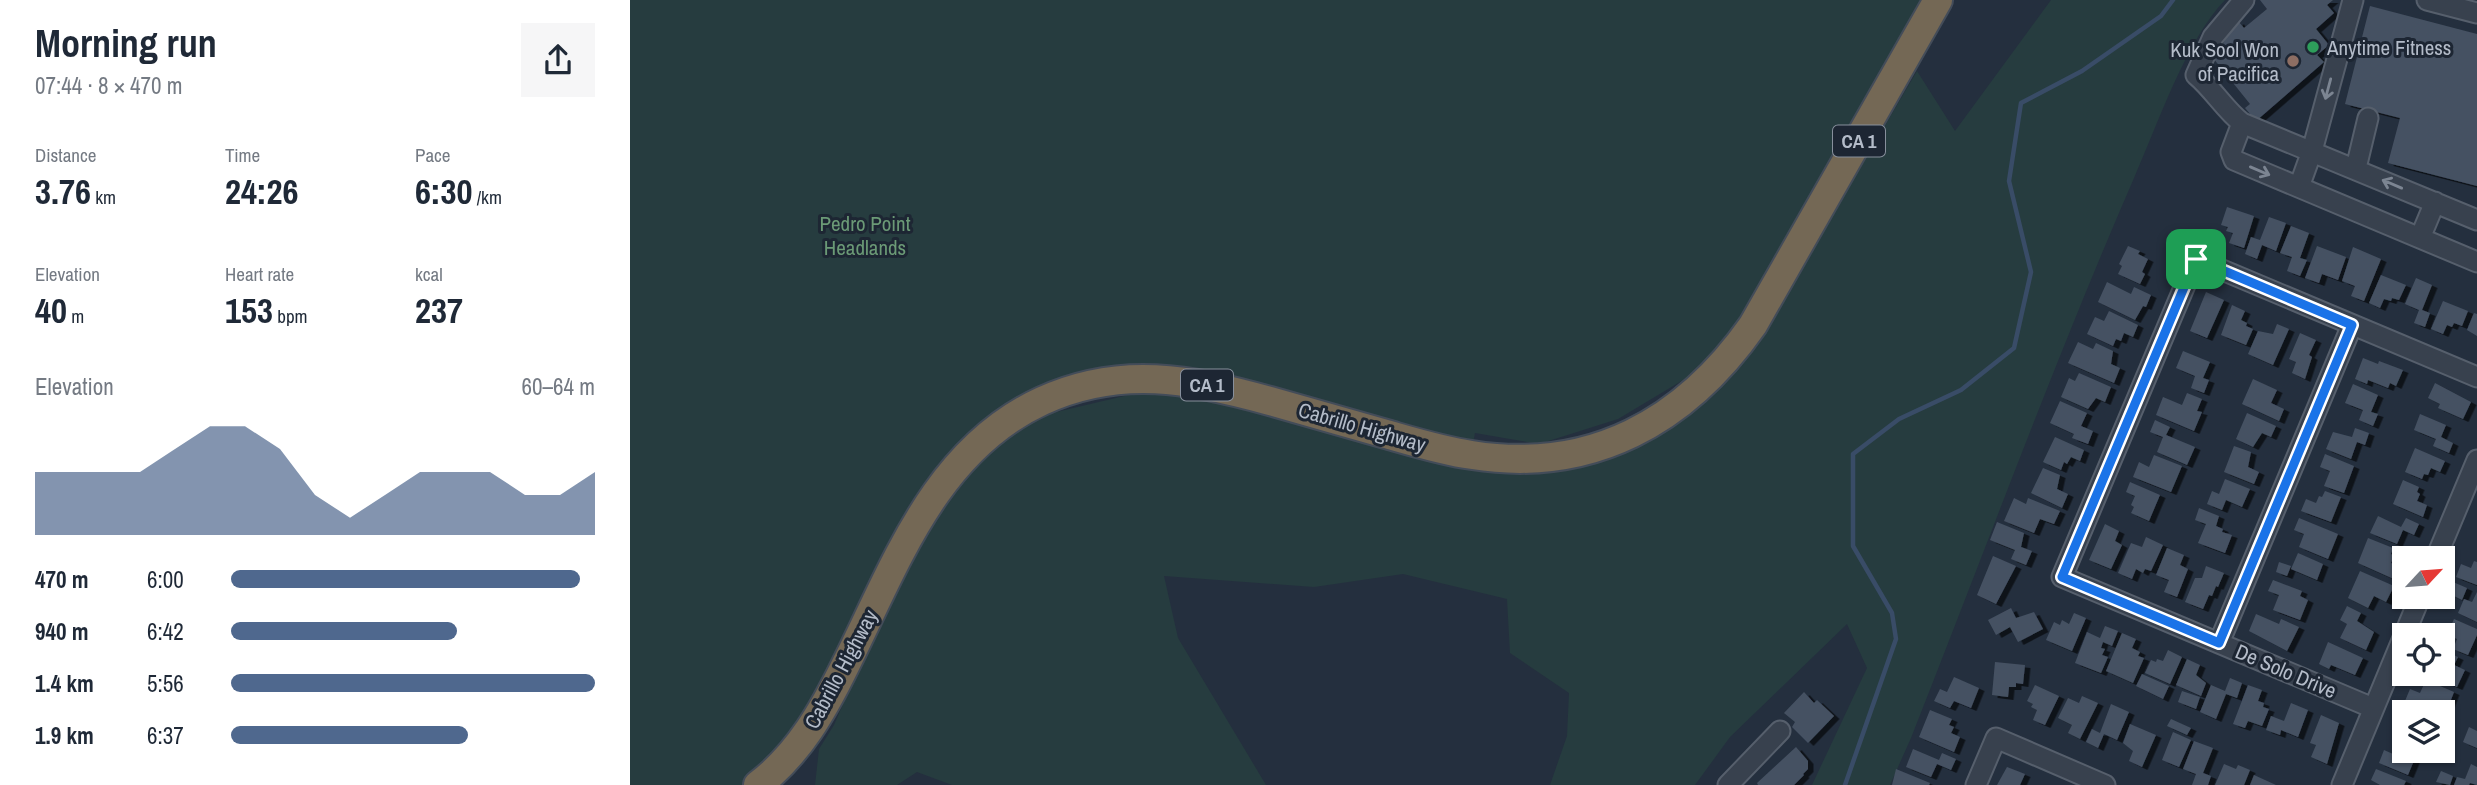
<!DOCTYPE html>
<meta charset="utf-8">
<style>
body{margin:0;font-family:"Archivo Narrow",sans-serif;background:#f6f6f7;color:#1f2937;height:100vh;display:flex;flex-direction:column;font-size:26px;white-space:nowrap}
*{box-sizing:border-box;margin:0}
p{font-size:23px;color:#747a83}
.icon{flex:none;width:38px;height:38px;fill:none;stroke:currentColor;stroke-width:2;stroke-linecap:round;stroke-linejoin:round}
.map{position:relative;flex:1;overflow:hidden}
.details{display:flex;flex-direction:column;background:#fff;width:630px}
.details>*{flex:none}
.needle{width:46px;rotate:64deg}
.controls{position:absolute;left:1762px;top:546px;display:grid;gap:14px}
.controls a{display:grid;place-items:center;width:63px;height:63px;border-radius:0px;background:#fff;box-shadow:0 2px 5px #0004;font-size:35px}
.pin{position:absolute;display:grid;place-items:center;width:60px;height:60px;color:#fff;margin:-30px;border-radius:14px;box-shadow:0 4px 10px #0006}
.round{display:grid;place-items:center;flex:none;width:74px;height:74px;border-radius:0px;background:#f6f6f7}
.summary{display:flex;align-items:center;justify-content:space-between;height:119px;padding:0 35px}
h1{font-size:38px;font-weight:700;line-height:52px}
.figures{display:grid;grid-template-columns:repeat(3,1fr);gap:10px;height:119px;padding:7px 35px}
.figures div{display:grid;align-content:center}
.figures b{font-size:35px;font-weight:700}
.figures small{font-size:19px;font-weight:400}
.figures p{font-size:19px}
.chart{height:196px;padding:14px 35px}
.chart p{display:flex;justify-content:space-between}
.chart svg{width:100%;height:126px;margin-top:7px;fill:#4f688e;opacity:.7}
ul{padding:0 35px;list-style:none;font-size:23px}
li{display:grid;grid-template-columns:112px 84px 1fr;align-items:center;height:52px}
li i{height:18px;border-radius:9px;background:#4f688e}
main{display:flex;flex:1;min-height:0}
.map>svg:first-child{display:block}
.green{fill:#263c3f}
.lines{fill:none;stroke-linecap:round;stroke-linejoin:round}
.stream{stroke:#394c67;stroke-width:4.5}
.building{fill:#455162;filter:url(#shadow)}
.minor-casing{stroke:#565f6c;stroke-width:23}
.highway-casing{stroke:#434c59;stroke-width:32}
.minor{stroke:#38414e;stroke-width:19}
.highway{stroke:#746855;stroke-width:28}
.oneway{stroke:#7c8592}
.route-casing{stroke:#fff;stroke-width:14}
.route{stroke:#1a73e8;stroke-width:9}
.leisure-dot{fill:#2e9e5b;stroke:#1d2633;stroke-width:2.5}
.education-dot{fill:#8d6e63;stroke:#1d2633;stroke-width:2.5}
.labels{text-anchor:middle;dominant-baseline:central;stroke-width:6;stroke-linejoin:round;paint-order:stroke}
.shield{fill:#1d2633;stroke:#878f9c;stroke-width:2}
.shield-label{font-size:19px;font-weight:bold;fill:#b4bcc9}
.poi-label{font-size:21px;fill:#b4bcc9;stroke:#1d2633;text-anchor:start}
.park-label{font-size:21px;fill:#6b9a76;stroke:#1d2633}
.street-label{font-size:21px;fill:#b4bcc9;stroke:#1d2633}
</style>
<main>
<section class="details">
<div class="summary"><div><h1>Morning run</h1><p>07:44 · 8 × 470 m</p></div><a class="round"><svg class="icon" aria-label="share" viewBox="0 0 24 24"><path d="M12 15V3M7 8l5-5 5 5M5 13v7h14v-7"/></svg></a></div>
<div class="figures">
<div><p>Distance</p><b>3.76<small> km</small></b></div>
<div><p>Time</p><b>24:26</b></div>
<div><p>Pace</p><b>6:30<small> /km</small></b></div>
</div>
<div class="figures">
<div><p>Elevation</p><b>40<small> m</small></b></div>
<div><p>Heart rate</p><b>153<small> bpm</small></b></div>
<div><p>kcal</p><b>237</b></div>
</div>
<div class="chart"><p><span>Elevation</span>60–64 m</p>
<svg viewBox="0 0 160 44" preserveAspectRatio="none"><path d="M0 44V22L10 22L20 22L30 22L40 14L50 6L60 6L70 14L80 30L90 38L100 30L110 22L120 22L130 22L140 30L150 30L160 22V44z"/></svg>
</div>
<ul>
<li><b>470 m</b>6:00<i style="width:96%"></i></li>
<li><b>940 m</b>6:42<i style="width:62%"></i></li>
<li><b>1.4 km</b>5:56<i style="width:100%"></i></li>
<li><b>1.9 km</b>6:37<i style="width:65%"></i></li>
</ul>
</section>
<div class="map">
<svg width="1847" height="785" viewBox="0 0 1847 785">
<defs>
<filter id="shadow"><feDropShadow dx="5.5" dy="3" stdDeviation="0" flood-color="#0009"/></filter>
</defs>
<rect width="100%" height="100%" fill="#242f3e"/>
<path class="green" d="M0,0H1290L1167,231L1078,365L988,419L909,444L845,433L840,458L573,388L425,399L317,480L171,724L112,785H0Z
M1421,0H1595C1556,40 1527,126 1504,178C1424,362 1355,551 1281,738L1260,785H1182L1237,668L1217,624L1100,737L1065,785H920L937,736L939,693L880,653L877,599L773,574L684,587L534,576L548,638L636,785H322L287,772L267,785H185L189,749L204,725L248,622L307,508L384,422L524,389L669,422L854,469L991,451L1181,251L1287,71L1325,131Z"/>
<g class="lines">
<path class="stream" d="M1215,785L1266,639L1262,613L1223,546V454L1269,419L1331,390L1384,348L1401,272L1379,181L1391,103L1452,71L1531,16L1543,0"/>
</g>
<path class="building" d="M1630,0H1703L1697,5L1704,13L1686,29L1699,45L1687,55L1694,62L1626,121L1615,108L1620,104L1583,58L1608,21L1614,28L1637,9Z
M1740,6L1847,34V186L1758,163L1770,118L1715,104Z
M1597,207L1624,216L1614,248L1599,243L1603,233L1596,231L1598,227L1591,225Z
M1639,217L1656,223L1646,251L1632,245L1627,259L1615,254L1621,237L1630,240Z
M1661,226L1679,233L1670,258L1677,260L1670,276L1657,271L1662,257L1650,253Z
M1498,246L1510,251L1508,254L1518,259L1512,272L1515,274L1510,284L1488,274L1492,266L1489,264Z
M1687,246L1716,257L1708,280L1692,274L1689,283L1675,278Z
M1723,247L1751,259L1734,301L1721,296L1725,286L1712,281Z
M1751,275L1776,285L1769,300L1762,298L1761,301L1754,299L1750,308L1739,303Z
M1786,278L1802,285L1792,310L1800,313L1795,327L1784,323L1789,310L1775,304Z
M1477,282L1501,294L1504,287L1521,295L1516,307L1513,306L1505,320L1468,302Z
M1576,292L1594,300L1577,338L1560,331Z
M1813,301L1838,311L1832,326L1824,323L1822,327L1817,325L1813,334L1801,329Z
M1602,305L1615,311L1611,320L1617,323L1616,326L1623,329L1616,345L1591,335Z
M1479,311L1508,325L1503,337L1494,333L1491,341L1486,339L1483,346L1457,334L1465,317L1474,321Z
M1844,313L1847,314V336L1837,330Z
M1647,324L1659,329L1643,365L1618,354L1628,331L1643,334Z
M1670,333L1686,340L1679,355L1682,357L1675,379L1662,373L1666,362L1659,359Z
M1448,342L1463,349L1466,343L1483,351L1481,364L1490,368L1484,383L1438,363Z
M1553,351L1580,362L1573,378L1579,380L1574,393L1561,388L1565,376L1546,368Z
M1733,358L1748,364L1749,361L1773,370L1766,386L1760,383L1758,388L1738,380L1737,384L1725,379Z
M1449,373L1481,387L1475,402L1466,398L1458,409L1431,397L1439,378L1445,381Z
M1623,379L1647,390L1641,403L1654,409L1649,421L1612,404Z
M1805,383L1841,402L1833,419L1808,408L1810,404L1798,398Z
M1723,384L1748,395L1741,412L1748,414L1743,426L1729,420L1733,410L1715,403Z
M1557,393L1572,399L1567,411L1572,412L1564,431L1526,415L1533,397L1552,405Z
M1430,401L1457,413L1451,426L1463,431L1458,444L1442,438L1444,434L1420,423Z
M1617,413L1646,426L1641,437L1632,433L1623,447L1606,439Z
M1790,414L1816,425L1811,437L1823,443L1819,453L1803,446L1806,439L1784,430Z
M1525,420L1540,427L1536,435L1565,447L1557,465L1527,452L1533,437L1520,432Z
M1725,428L1739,433L1735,445L1727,442L1721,459L1696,449L1703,432L1722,437Z
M1425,437L1454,450L1450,461L1441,457L1437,464L1434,462L1431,470L1413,462Z
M1604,446L1621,452L1618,467L1629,472L1624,484L1594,472Z
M1785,448L1815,461L1810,472L1801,468L1798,475L1794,474L1792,479L1775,472Z
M1695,454L1724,466L1714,493L1694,486L1700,471L1690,467Z
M1524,455L1552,466L1541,492L1503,477L1509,462L1519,467Z
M1413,468L1430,475L1427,489L1438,494L1432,508L1401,493Z
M1595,479L1620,489L1612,507L1596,500L1592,510L1577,504L1582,491L1589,494Z
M1773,480L1789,487L1787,492L1790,494L1787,501L1797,505L1793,517L1763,504Z
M1500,482L1530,495L1519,521L1501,513L1504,507L1501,505L1505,496L1496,492Z
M1695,491L1711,497L1701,522L1671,511L1676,499L1686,503L1689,496L1692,497Z
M1384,498L1396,504L1398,498L1430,511L1424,524L1410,519L1404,533L1374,521Z
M1569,508L1589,516L1586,526L1593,529L1592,532L1602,535L1595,553L1568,543L1576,524L1565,520Z
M1748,516L1771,527L1776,518L1789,524L1784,535L1773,530L1767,544L1740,533Z
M1669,518L1708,534L1698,559L1669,547L1674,534L1664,530Z
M1367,522L1394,533L1391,547L1402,551L1396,565L1381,559L1385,550L1360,540Z
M1475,524L1489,531L1485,541L1492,545L1481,569L1459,560Z
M1516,537L1533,545L1521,571L1515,569L1513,573L1506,569L1502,579L1488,573L1501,543L1512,547Z
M1738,538L1763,548L1761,554L1764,556L1761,563L1771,568L1766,580L1728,563Z
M1537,548L1554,555L1550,565L1558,569L1547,597L1534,592L1539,580L1526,575Z
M1668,553L1693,564L1687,580L1661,569Z
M1363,556L1386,566L1366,604L1347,595Z
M1844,561L1847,562V585L1826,577L1831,564L1841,568Z
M1649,562L1661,566L1657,576L1646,572Z
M1576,566L1594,573L1588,587L1586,586L1582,596L1579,595L1573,609L1555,602L1565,578H1572Z
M1730,571L1764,586L1756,602L1744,596L1738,608L1718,598Z
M1643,580L1672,591L1670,596L1678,600L1670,620L1643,610L1649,595L1638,591Z
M1823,582L1837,588L1832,600L1818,593Z
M1847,592V622L1828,613L1834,599L1842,602Z
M1717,606L1731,613L1727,621L1744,632L1736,650L1710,638L1717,624L1710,620Z
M1381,608L1386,618L1404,612L1413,629L1388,642L1380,627L1366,635L1358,620Z
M1444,613L1456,618L1442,651L1416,640L1424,622L1430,625L1432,620L1439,624Z
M1626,614L1649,624L1651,619L1669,627L1657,651L1619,631Z
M1824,619L1847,629V635L1838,655L1823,649L1827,639L1817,635Z
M1475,626L1488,631L1482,646L1473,642L1471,648L1475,649L1472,655L1478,657L1471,673L1445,663L1457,632L1470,638Z
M1492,633L1506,639L1502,648L1510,652L1508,656L1514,658L1503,683L1476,671Z
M1698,642L1733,658L1725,675L1701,665L1699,669L1689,664Z
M1538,650L1552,657L1540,684L1515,673L1521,660L1526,662L1527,659L1533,661Z
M1813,650L1828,657L1824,665L1835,670L1827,687L1796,674H1813Z
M1557,659L1570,665L1566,675L1576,683L1571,696L1546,685Z
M1365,662L1395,665L1393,684L1386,683V687H1379L1378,697L1362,695Z
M1512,674L1539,686L1533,699L1506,686Z
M1324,677L1349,688L1341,708L1324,701L1320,708L1304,701L1310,689L1317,692Z
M1600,678L1612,683L1607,698L1596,694L1586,719L1570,712L1581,685L1595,691Z
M1796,680L1824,692L1819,705L1809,700L1804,712H1802L1775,701L1780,689L1790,693Z
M1405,685L1429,696L1415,725L1403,720L1407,710L1401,707L1403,704L1397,701Z
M1618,685L1632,690L1628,701L1634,703L1633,707L1639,709L1632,726L1618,721L1615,728L1603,724Z
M1552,691L1570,697L1566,709L1548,702Z
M1174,692L1184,703L1187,700L1204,716L1178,743L1162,727L1165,722L1154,713Z
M1452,696L1468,703L1450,739L1438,733L1442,725L1428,718L1438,698L1449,703Z
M1661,703L1678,710L1668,737L1651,730L1650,735L1636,730L1641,716L1654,721Z
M1481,704L1499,712L1487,740L1474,734L1468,748L1456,742L1462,729L1470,733Z
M1300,710L1322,719L1319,725L1324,727L1321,733L1330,737L1324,752L1289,737Z
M1691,715L1709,723L1697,764L1681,757L1686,745L1680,743Z
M1541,719L1561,728L1557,735L1537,726Z
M1500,724L1526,735L1512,767L1499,761L1503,751L1493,743Z
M1839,727L1847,731V748L1833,742Z
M1543,732L1561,740L1549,767L1532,760Z
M1564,741L1583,748L1573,773L1581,776L1578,785H1562L1566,774L1553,769Z
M1771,743L1774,744V751H1788L1778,775L1749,763L1754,750L1763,754Z
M1166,747L1178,761V769L1173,774L1174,775L1164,785H1128L1127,783Z
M1283,749L1309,760L1312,753L1326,759L1321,770L1307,764L1301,777L1276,767Z
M1594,764L1606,769L1608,765L1620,770L1614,785H1585Z
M1841,764L1847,767V785L1840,783L1839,785H1824L1827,777L1835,779Z
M1377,767L1395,774L1390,785H1367Z
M1266,769L1300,783L1299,785H1262Z
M1746,769L1776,781L1774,785H1750L1741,780Z
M1811,771L1823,776L1820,785L1806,782Z
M1624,775L1646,785H1620Z"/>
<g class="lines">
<defs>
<path id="minor" d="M1614,0L1583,37L1566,75C1583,89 1595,110 1612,123L1847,220
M1797,0L1847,13
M1612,123L1601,152L1604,160L1847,262
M1726,168L1738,118
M1669,187L1682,151L1723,0
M1790,238L1805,202
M1806,558L1847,460
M1589,643L1722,325
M1743,708L1432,577L1566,259L1847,377
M1098,785L1150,731
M1346,785L1366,738L1475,785
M1712,785L1790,597"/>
<path id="highway" d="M128,785C169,754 194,709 216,664C265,566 305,450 412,401C490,365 561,379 640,401C679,412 717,423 756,434C784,442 813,451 842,455C961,474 1055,422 1123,325L1308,0"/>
</defs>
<use href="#minor" class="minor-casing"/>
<use href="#highway" class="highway-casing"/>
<use href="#minor" class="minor"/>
<use href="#highway" class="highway"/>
</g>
<defs><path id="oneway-shaft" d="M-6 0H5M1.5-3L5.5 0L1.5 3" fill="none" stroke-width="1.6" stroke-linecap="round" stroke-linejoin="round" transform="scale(1.75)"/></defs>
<g class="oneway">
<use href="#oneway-shaft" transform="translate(1698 89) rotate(105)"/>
<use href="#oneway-shaft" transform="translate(1630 171) rotate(23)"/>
<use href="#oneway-shaft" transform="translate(1762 184) rotate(-157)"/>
</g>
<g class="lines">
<defs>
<path id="route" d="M1566,259L1722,325L1589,643L1432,577Z"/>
</defs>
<use href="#route" class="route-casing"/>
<use href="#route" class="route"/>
</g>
<circle class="leisure-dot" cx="1683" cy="47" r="7"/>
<circle class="education-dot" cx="1663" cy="61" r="7"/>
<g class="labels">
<g class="shield">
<rect x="1203" y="125.5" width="52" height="31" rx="5"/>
<rect x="551" y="369.5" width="52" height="31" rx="5"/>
</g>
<g class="shield-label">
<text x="1229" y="141">CA 1</text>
<text x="577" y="385">CA 1</text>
</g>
<g class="poi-label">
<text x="1697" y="47">Anytime Fitness</text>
<text x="1649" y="49" text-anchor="end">Kuk Sool Won<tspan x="1649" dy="24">of Pacifica</tspan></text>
</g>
<g class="park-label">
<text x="235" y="223">Pedro Point<tspan x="235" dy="24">Headlands</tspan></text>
</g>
<g class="street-label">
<text transform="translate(732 427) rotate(16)">Cabrillo Highway</text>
<text transform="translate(211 669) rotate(-62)">Cabrillo Highway</text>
<text transform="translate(1656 671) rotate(23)">De Solo Drive</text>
</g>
</g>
</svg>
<div class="controls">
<a><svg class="needle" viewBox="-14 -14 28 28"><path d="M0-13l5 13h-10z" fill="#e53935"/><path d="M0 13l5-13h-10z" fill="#747a83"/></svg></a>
<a><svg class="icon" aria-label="locate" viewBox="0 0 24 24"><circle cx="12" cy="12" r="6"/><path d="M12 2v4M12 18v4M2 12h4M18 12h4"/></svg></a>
<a><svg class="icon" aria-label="layers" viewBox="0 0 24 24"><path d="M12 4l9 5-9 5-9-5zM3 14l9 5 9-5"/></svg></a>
</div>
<div class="pin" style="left:1566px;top:259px;background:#1e9e55"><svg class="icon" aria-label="arrive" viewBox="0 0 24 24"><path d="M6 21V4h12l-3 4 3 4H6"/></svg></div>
</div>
</main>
